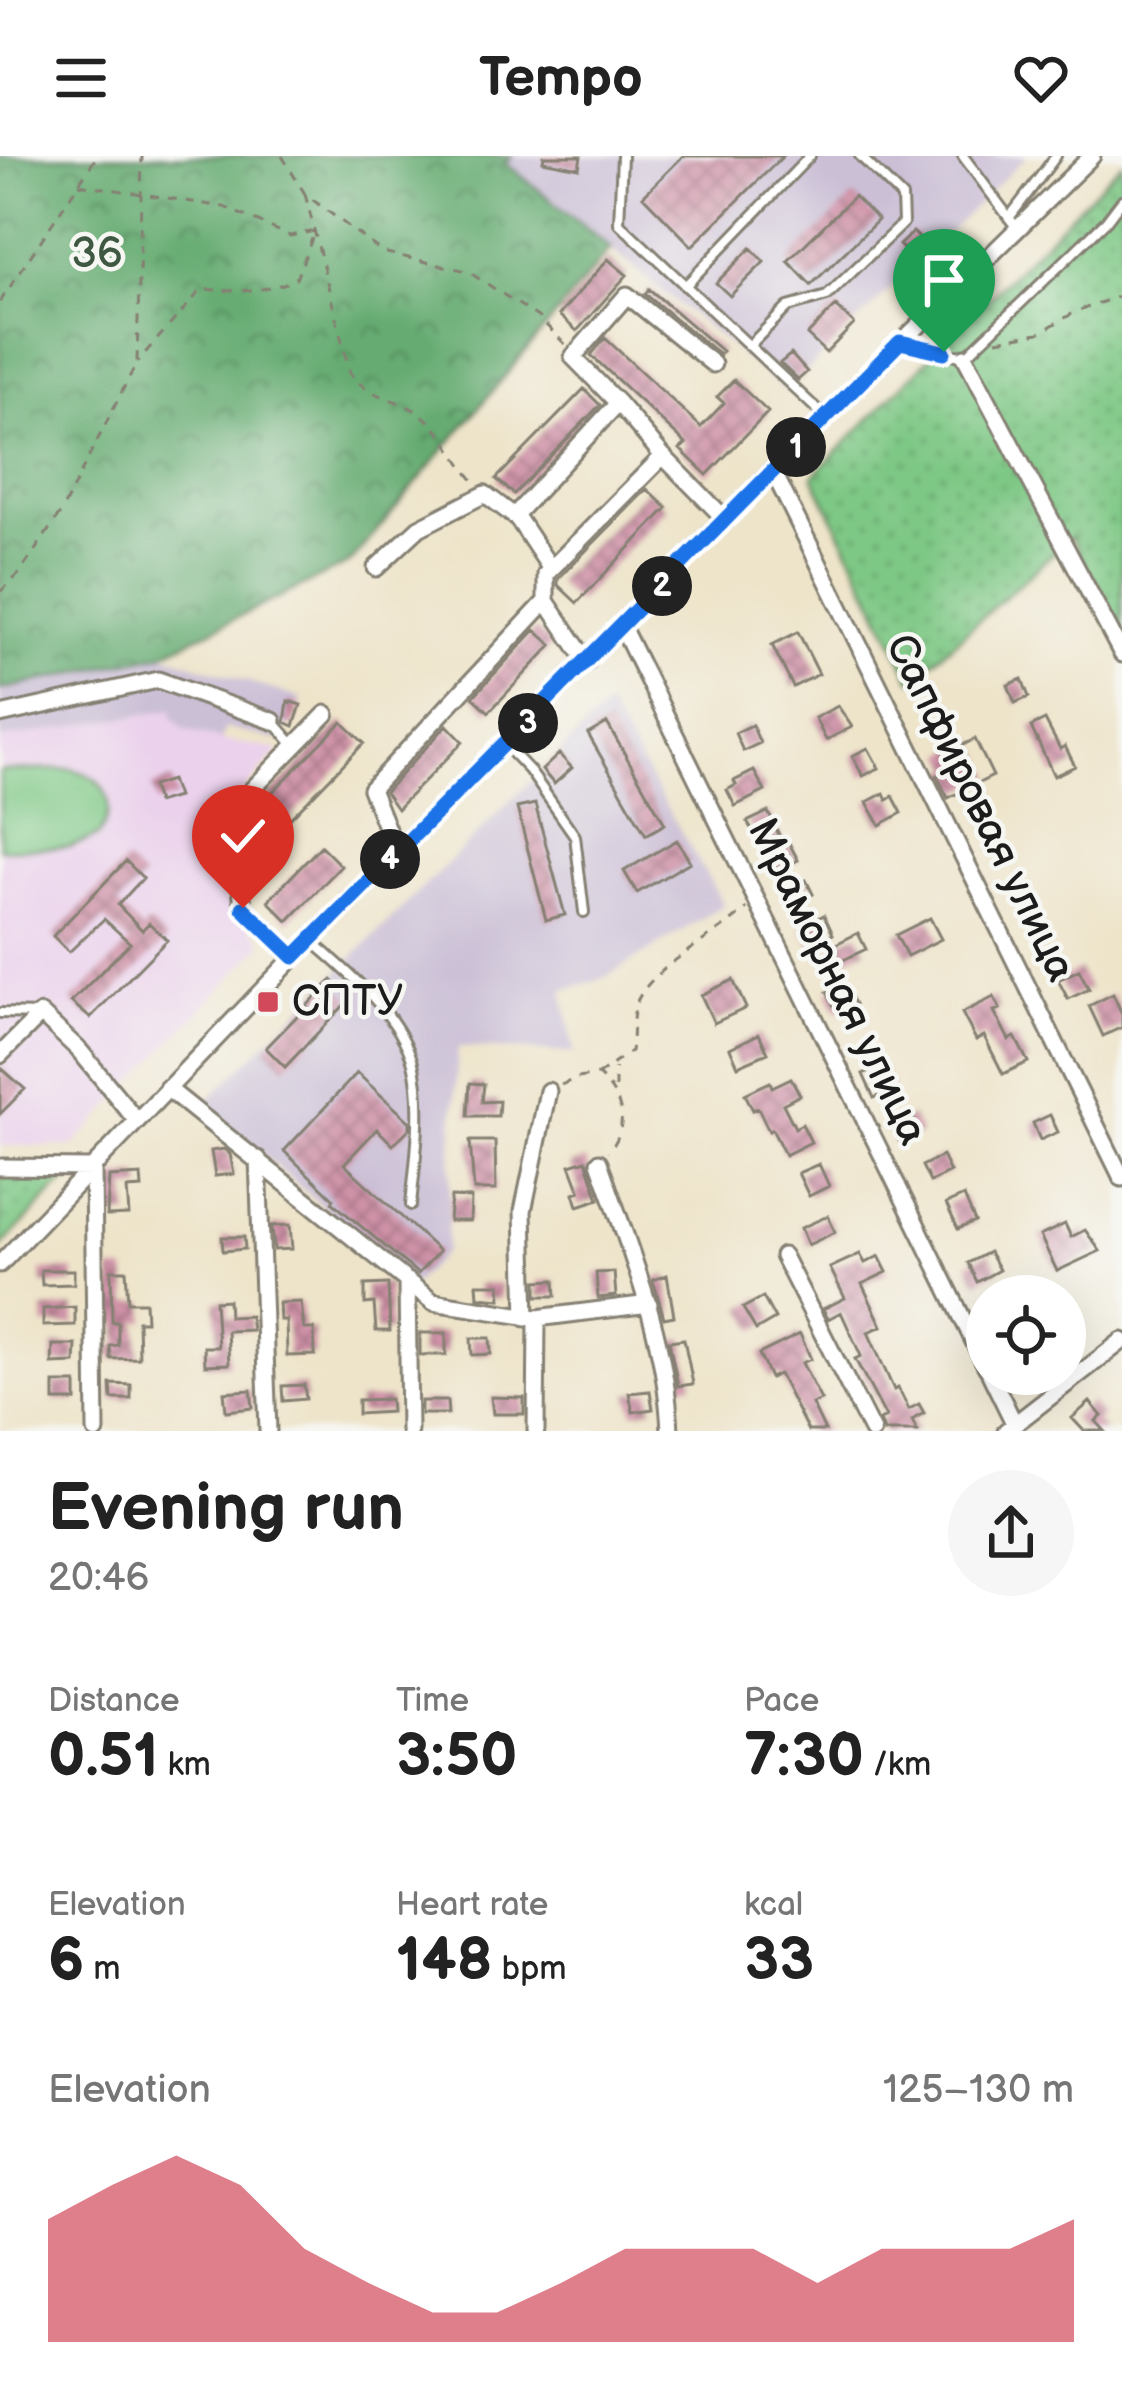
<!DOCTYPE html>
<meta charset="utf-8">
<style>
body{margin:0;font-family:"Balsamiq Sans",sans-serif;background:#f6f6f6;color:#222;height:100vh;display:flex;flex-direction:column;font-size:45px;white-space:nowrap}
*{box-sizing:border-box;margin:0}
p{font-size:39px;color:#767676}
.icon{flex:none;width:66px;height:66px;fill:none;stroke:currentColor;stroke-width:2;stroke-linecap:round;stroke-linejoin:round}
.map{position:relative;height:1275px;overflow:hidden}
.panel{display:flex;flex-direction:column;background:#fff;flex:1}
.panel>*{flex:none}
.fabs{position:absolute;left:966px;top:1119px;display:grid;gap:24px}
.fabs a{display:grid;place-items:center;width:120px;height:120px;border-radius:50%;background:#fff;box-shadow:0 12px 48px #0002;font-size:60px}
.pin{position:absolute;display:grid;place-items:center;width:102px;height:102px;color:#fff;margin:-123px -51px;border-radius:50% 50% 50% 0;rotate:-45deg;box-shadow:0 0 12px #0007}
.pin .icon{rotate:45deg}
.km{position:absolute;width:60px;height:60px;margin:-30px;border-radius:50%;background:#222;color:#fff;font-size:33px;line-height:60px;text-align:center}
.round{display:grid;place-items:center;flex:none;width:126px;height:126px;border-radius:63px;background:#f6f6f6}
.head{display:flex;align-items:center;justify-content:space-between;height:204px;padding:0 48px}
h1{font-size:66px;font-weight:600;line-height:90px}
.metrics{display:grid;grid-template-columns:repeat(3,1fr);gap:18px;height:204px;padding:12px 48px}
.metrics div{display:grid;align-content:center}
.metrics b{font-size:60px;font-weight:600}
.metrics small{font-size:33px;font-weight:400}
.metrics p{font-size:33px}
.chart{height:336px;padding:24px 48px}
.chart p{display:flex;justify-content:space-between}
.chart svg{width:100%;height:216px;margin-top:12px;fill:#d1495b;opacity:.7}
header{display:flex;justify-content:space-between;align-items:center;height:156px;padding:0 48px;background:#fff;font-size:54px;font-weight:600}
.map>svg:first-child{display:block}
.built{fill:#ebd1ec}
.industrial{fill:#cbbfd6}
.grass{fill:url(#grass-dots);stroke:#4d7250;stroke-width:3}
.forest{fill:url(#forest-crowns);stroke:#416447;stroke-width:3}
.pitch{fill:#7ec885;stroke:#4d7250;stroke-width:3}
.building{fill:url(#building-cross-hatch)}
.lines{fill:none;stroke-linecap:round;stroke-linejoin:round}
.service-casing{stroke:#858073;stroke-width:14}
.minor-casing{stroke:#858073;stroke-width:21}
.path{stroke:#858073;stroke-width:3;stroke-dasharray:9 9;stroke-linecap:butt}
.service{stroke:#fff;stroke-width:8}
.minor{stroke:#fff;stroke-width:15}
.route-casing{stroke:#fff;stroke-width:24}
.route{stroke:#1a73e8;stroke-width:15}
.poi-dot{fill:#d1495b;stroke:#f6f6f2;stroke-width:4.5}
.labels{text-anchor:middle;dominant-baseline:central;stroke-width:9;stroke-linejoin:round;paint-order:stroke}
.park-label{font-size:42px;fill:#3e5841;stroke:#f6f6f2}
.street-label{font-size:42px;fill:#1c1c1c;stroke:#f6f6f2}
.poi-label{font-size:42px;fill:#1c1c1c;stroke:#f6f6f2;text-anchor:start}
</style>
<header><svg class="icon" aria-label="menu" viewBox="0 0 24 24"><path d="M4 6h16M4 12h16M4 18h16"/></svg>Tempo<svg class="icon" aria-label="heart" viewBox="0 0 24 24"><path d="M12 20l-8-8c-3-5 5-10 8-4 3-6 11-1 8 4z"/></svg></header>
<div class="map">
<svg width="1122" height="1275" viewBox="0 0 1122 1275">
<defs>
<pattern id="grass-dots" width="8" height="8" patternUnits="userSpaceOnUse" patternTransform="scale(3)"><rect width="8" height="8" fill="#7ec885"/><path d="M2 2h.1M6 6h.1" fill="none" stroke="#6cab72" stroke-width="1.8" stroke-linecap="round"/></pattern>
<pattern id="forest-crowns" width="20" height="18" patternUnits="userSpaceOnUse" patternTransform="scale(3)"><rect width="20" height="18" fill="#66ac72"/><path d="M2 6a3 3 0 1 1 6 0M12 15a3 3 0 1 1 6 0" fill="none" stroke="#538b5d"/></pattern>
<pattern id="building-cross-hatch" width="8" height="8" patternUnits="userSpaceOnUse" patternTransform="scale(3)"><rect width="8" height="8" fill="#cf92a7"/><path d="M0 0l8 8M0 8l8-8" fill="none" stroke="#a77687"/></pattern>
</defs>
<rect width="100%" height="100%" fill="#f6f6f2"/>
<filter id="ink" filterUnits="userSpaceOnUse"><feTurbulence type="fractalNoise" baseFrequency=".00833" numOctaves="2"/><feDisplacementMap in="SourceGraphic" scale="24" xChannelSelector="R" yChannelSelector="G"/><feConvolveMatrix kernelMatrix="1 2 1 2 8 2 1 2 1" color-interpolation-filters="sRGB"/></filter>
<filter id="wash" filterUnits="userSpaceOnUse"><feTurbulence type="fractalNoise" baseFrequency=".004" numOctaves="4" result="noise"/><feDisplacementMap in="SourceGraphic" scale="48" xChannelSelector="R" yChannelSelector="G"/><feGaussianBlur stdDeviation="2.7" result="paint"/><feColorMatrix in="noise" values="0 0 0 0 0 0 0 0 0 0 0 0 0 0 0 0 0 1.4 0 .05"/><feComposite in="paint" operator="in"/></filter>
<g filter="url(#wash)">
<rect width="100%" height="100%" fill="#eee4ca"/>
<path class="built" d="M174,553L184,573L221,584L280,594L216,665L254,694L217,731L264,787L73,990H0V583Z"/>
<path class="industrial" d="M512,0H1027L786,235L504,7Z
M162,498L302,543L294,570H286L276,584L225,572L221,584L184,573L172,560L173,553L0,583V534Z
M607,550L724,749L606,821L563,835L574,897L458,891L446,1095L413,1128L204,948Z"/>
<path class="grass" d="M1122,7V481L1071,381L912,524L813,320Z
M69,1020L0,1092V1021Z"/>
<path class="forest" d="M0,0H512L505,7L611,92L350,407L162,498L0,534Z"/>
<path class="pitch" d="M71,613C107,621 119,650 98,680L70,691L0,693V615Z"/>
<g id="blocks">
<path class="building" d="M544,0H581L579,12L543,5Z
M683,0H783L692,90L643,40Z
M854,40L878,64L811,129L788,105Z
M913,76L931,93L918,107L899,89Z
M751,92L764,106L730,140L716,127Z
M608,103L627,119L577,175L559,159Z
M649,133L722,195L719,198L645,138Z
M836,150L854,168L826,197L807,179Z
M605,182L701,271L724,247L717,241L734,224L768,256L707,319L680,293L686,288L591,199Z
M791,198L807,216L798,224L780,207Z
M584,233L600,249L514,338L496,323Z
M647,333L667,352L577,447L558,429V423Z
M535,474L552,489L489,556L473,541Z
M798,476L819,518L793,531L772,489Z
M1022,523L1029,541L1015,547L1008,529Z
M288,545L301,549L294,570L285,566Z
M838,550L852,571L826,584L815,562Z
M1045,564L1060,593L1065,590L1075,610L1054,620L1031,571Z
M342,566L364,587L272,681L250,659Z
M607,567L665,668L646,679L588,578Z
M447,569L463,586L397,653L385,636Z
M752,569L760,587L743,595L735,577Z
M975,583L993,620L948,642L937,620L953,612L945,598Z
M868,592L879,612L863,620L852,600Z
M559,598L572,612L554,628L542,614Z
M754,615L765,635L735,650L727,634L736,629L734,625Z
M171,624L177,641L157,647L152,630Z
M884,637L887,644L893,640L902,657L880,669L867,646Z
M535,648L565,759L546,764L517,652Z
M768,656L784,689L789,687L798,704L777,714L747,666Z
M677,684L690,706L637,737L624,715Z
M321,690L341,710L288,765L268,745Z
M126,705L143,722L118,749L142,774L149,767L167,784L90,862L71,846L130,787L104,763L69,796L53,780Z
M806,724L813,738L793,748L786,734Z
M824,759L833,778L811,789L802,770Z
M930,762L941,783L907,800L896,779Z
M858,777L866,793L839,806L832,790Z
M1079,814L1089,833L1068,843L1058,824Z
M332,824L351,842L285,911L266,892Z
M733,824L746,852L714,867L701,839Z
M845,828L855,848L837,856L827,836Z
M1113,838L1122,858V871L1103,880L1089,850Z
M994,841L1000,853L994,855L1009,884L1015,881L1028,906L1003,918L984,880L976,884L962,857Z
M759,878L768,897L738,910L730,892Z
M882,909L893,933L874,942L863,918Z
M0,911L25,933L0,958Z
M357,917L410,966V972L393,989L377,973L344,1008L439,1095L418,1118L332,1046L334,1043L284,995Z
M791,922L800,939L783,948L795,972L802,968L811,986L785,999L772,973L769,975L758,952L753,954L745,938L770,926L772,931Z
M470,927L484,928L482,946L499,945L498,960H468Z
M1050,959L1058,976L1040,984L1033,967Z
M912,960L921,977L900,987L891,970Z
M470,985H495L496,1034H474Z
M224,993L230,998L234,1018L215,1020L211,995Z
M942,1000L950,1016L930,1026L922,1010Z
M586,1004L599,1043L578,1050L574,1037L580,1035L570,1009Z
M819,1008L829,1030L809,1040L798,1017Z
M141,1019L142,1032L127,1033L129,1059L107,1060L109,1021Z
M964,1040L975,1066L958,1073L946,1048Z
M451,1041L471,1042L470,1065H449Z
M828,1060L835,1076L808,1089L801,1072Z
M1065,1068L1071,1081L1085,1074L1100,1095L1057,1115L1040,1080Z
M290,1069L292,1093L274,1094L272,1070Z
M222,1081H244L245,1093L223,1095Z
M989,1096L999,1114L977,1126L968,1107Z
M860,1098L865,1107L879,1100L887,1116L862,1128L882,1170L868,1176L894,1234L898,1232L909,1253L919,1248L924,1257L912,1264L917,1275H884L880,1264L886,1261L855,1203L861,1200L841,1156L828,1163L823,1153L845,1142L830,1112Z
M41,1114H74V1128L42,1129Z
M111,1114H126L128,1146H145L146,1165H138L139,1202L111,1203L110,1190L118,1189V1166H112Z
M614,1116L616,1140L598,1142L596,1117Z
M667,1119L674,1160L664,1162L653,1124Z
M555,1124L556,1140H537V1125Z
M388,1128L390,1175H376L374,1147L365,1148V1129Z
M477,1128H500L501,1143L478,1141Z
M763,1141L775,1163L756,1174L743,1152Z
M228,1144L229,1161L250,1160L252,1174L227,1175L229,1208L205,1209L204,1191H218L215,1145Z
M301,1146L304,1173H314L315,1199L287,1200L286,1164H280L279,1147Z
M75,1151V1169L43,1170V1153Z
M420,1177H446V1199H420Z
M800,1178L811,1203L802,1207L821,1244L812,1248L825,1275H808L779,1218L770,1222L759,1198Z
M471,1182H490L491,1198L472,1199Z
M684,1183L693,1228L678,1230L669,1185Z
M53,1189H76L75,1207L52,1208Z
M54,1227H76V1245H54Z
M111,1228L131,1229V1243H112Z
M304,1229L306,1243L283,1245L282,1230Z
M251,1234L253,1252L226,1255L224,1236Z
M650,1235L653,1253L633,1256L629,1237Z
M491,1241L524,1242V1258H493Z
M390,1243L391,1256L358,1258V1244Z
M421,1245H447L448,1258H421Z
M1090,1246L1102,1260L1096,1265L1105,1275H1084L1072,1262Z"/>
</g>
</g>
<g filter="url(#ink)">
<use href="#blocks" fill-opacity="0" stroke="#858073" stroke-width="3"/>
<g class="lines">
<defs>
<path id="service" d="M622,0L619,67L824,260
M963,0L1016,71
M1009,62L1056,0
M685,130L810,0
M902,187L965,201L1106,65L1122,44
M749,190L788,151L827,140L903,67L902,41L860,0
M273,565L294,589
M506,590L529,614L575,680L584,756
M312,785C349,818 399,857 413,907C424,949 415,1006 411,1049
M0,857L40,858"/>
<path id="minor" d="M965,201L1122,498
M618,247L573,201L627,139L713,208
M773,315L1122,1022
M514,360L618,247L663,300
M376,412L419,372L485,338L518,363L551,413
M622,471L987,1212
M587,506L546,445V418L663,300L726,364
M0,559L158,524L273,565
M396,696L371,633L546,445
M294,801L243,751L241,731L261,706L260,691L235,666L234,652L326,558
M0,899L41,858L79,894L137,965
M167,932L433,1146L537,1162L649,1148
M258,1003L268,1275
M599,1006C630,1094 666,1180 670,1275
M0,1011L93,1012
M93,1012L96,1275
M783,1100L872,1275
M0,1108L294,801L825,261L1092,0
M407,1127L409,1275
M526,1162L523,1055L548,935
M990,1218L1014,1267
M536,1275L537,1162
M1006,1275L1122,1185"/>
</defs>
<use href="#service" class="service-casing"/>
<use href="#minor" class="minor-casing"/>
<path class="path" d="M282,0L305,38L382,96L467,115L538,161L566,189
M79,28L224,51L290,80L315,75L296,123C264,137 237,136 202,133L137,206
M305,38L350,217C371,245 398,240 423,260C446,278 457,306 476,327
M0,146L97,0
M997,184L1039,177L1077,155L1122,139
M0,436L19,418L61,356L137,206L142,0
M598,919L631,895C633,882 632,868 634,856C639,816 717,781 747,752
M561,929L577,922L598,919C622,940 631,970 608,996
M615,932V912"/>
<use href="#service" class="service"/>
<use href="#minor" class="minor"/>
</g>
</g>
<g class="lines" filter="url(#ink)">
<defs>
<path id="route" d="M243,752L294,801L900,186L944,196"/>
</defs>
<use href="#route" class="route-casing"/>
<use href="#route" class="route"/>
</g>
<rect class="poi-dot" x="256" y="834" width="24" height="24" rx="6"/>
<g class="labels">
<g class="park-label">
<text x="97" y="98">36</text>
</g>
<g class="street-label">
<text transform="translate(980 652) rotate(64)">Сапфировая улица</text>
<text transform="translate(837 826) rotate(64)">Мраморная улица</text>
</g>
<g class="poi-label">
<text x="292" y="846">СПТУ</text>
</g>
</g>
</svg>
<div class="fabs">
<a><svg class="icon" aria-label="locate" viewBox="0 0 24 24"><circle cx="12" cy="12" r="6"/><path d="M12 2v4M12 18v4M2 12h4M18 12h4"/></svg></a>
</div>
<div class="pin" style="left:944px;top:196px;background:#1e9e55"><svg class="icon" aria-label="arrive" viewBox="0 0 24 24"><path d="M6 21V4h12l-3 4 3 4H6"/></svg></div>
<div class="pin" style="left:243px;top:752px;background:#d93025"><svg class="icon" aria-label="check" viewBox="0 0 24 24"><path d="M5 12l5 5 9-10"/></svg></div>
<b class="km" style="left:796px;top:291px">1</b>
<b class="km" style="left:662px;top:430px">2</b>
<b class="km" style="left:528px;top:567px">3</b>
<b class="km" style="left:390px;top:703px">4</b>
</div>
<section class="panel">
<div class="head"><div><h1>Evening run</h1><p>20:46</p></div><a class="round"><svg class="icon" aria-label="share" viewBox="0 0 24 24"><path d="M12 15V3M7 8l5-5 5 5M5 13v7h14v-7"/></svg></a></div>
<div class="metrics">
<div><p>Distance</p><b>0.51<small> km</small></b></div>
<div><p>Time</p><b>3:50</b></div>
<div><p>Pace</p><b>7:30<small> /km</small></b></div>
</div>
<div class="metrics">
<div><p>Elevation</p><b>6<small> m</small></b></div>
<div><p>Heart rate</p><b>148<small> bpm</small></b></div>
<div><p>kcal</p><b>33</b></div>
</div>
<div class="chart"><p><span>Elevation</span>125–130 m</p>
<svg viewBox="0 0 160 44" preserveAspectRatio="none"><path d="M0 44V19L10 12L20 6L30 12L40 25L50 32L60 38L70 38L80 32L90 25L100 25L110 25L120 32L130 25L140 25L150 25L160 19V44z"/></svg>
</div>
</section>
